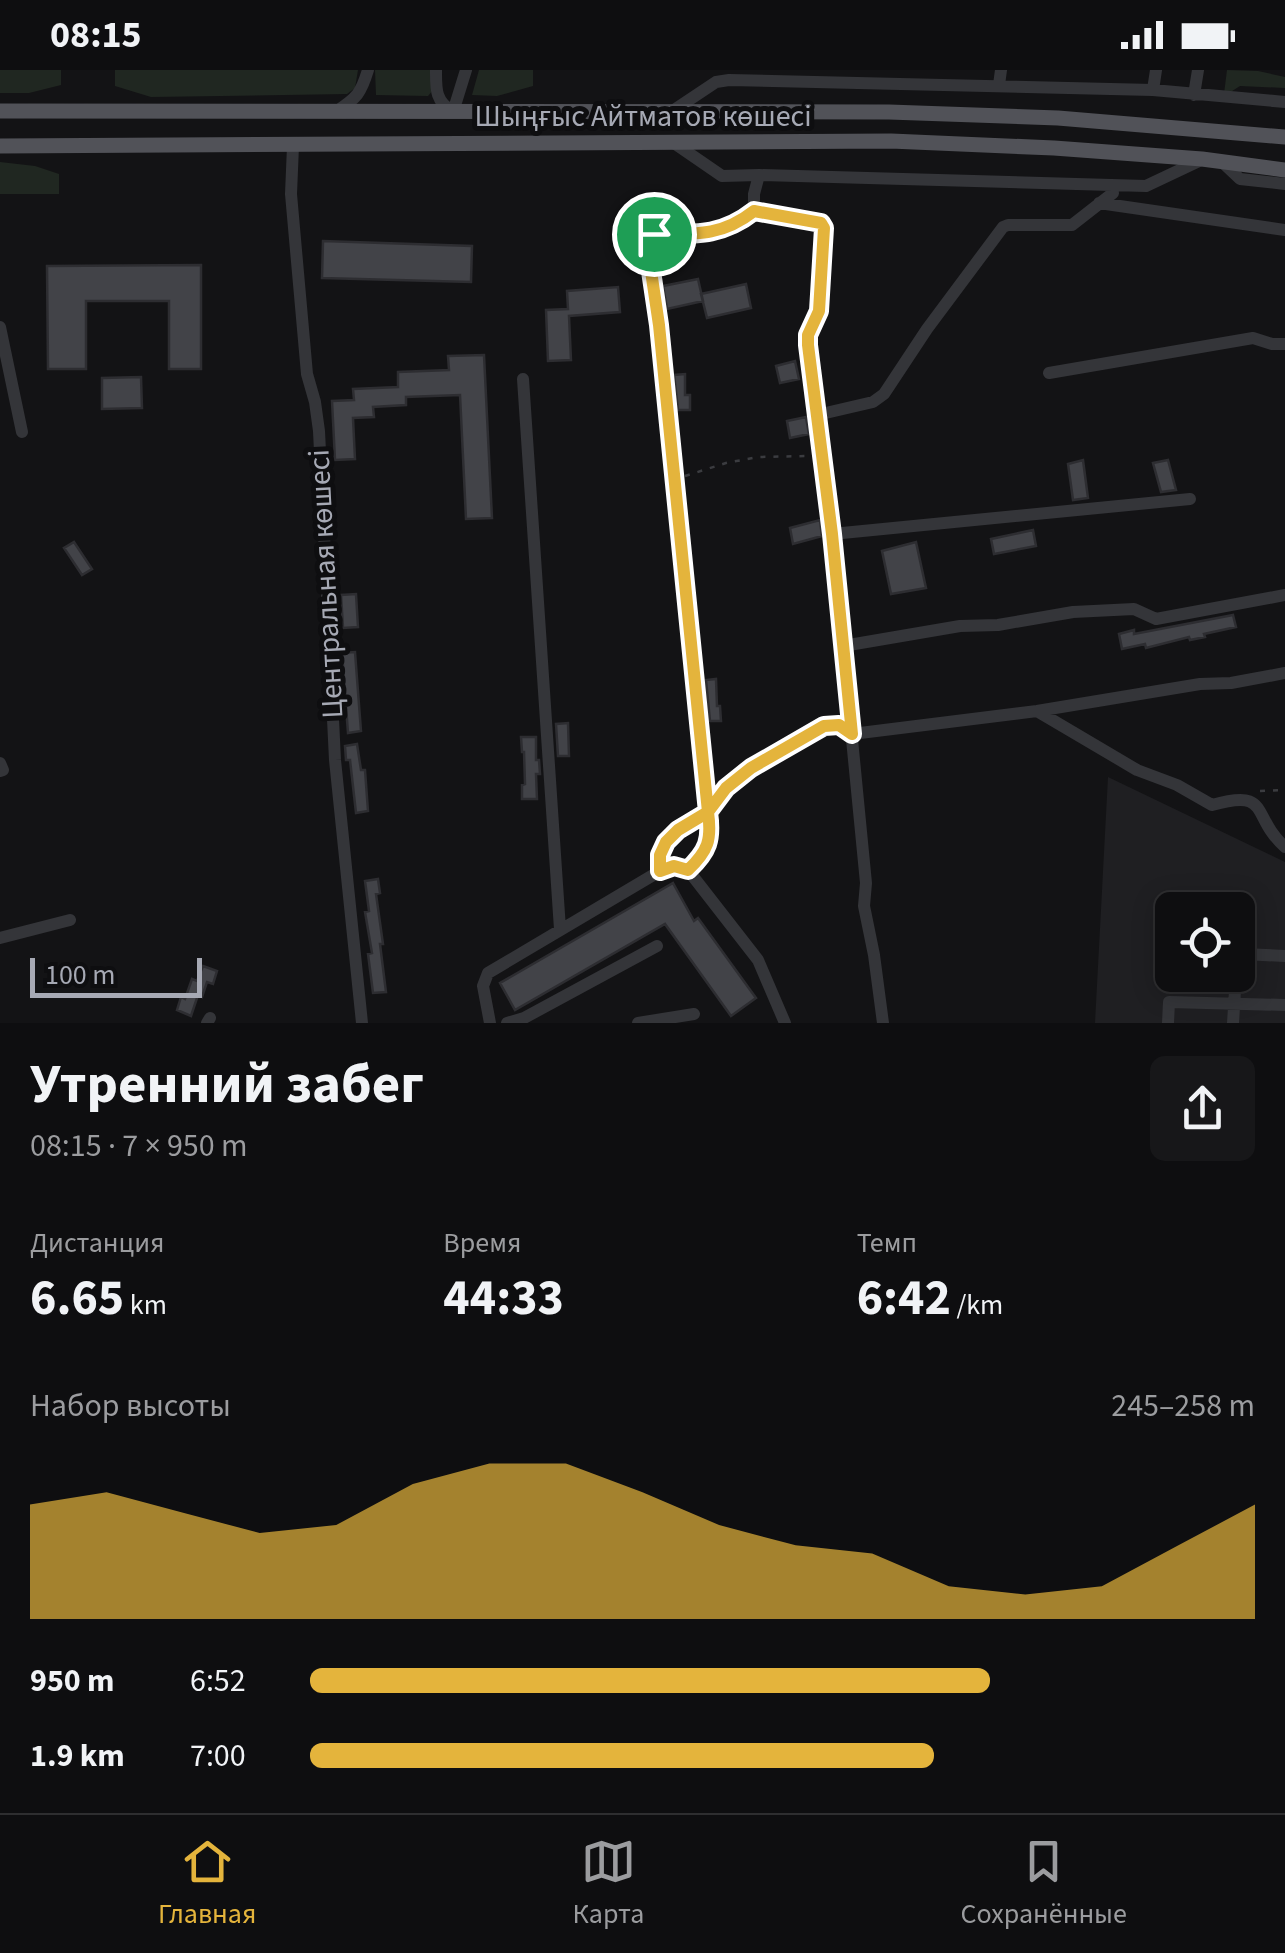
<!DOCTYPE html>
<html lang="ru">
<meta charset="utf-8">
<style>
body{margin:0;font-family:"Source Sans 3",sans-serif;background:#171719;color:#f1f3f6;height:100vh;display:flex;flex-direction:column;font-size:38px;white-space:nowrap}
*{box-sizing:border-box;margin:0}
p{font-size:32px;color:#9b9c9f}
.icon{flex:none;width:55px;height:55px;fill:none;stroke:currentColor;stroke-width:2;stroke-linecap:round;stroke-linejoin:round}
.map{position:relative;height:953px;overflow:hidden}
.sheet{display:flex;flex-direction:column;background:#0e0e10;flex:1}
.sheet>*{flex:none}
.controls{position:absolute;left:1155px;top:822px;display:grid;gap:20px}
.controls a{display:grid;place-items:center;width:100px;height:100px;border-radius:15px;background:#0e0e10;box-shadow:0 5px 25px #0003,0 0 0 2px #2e2e30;font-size:50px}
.scale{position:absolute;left:30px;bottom:25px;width:172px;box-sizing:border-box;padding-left:10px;border:5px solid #a6a9b4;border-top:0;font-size:28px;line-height:35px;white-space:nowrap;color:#a6a9b4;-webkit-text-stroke:8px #0e0e10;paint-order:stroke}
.pin{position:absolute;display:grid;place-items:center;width:85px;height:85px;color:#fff;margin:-42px;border:5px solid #fff;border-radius:50%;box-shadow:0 2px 10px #0007}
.round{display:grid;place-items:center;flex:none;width:105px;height:105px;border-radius:15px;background:#171719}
.headline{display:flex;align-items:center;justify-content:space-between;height:170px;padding:0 30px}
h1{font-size:55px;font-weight:700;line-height:75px}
.metrics{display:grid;grid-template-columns:repeat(3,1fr);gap:15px;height:170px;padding:10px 30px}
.metrics div{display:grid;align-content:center}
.metrics b{font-size:50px;font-weight:700}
.metrics small{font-size:28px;font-weight:400}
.metrics p{font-size:28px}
.chart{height:280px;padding:20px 30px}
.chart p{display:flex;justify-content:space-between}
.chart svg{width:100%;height:180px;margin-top:10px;fill:#e4b43c;opacity:.7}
ul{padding:0 30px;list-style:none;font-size:32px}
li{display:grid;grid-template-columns:160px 120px 1fr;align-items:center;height:75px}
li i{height:25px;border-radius:12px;background:#e4b43c}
.status{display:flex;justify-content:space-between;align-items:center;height:70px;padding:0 50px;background:#0e0e10;direction:ltr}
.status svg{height:28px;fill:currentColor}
.menu{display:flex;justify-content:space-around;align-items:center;height:140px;border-top:2px solid #2e2e30;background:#0e0e10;font-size:28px;color:#9b9c9f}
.menu a{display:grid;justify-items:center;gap:5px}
.menu .selected{color:#e4b43c}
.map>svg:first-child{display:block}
.built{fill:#1f1f22;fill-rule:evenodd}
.green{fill:#202721}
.building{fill:#424348;stroke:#2d2d31;stroke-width:2.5}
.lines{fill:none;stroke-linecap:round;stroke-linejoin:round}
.path{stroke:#3b3c40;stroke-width:2.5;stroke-dasharray:5 8;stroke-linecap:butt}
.minor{stroke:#343539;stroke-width:12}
.major{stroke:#515258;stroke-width:15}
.route-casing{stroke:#fff;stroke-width:20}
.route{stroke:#e4b43c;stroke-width:12}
.labels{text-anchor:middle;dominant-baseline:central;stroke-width:10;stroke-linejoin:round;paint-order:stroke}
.street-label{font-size:30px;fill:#a6a9b4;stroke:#0e0e10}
</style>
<div class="status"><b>08:15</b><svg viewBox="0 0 49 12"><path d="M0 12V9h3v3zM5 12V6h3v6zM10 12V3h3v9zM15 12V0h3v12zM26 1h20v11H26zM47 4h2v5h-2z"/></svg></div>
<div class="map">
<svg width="1285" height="953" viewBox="0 0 1285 953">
<rect width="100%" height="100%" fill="#131315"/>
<path class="built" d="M1108,707L1285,792V953H1095ZM1172,840H1238V905H1172Z"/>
<path class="green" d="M0,0H61V15L29,23H0Z
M115,0H358L355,18L347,24L151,27L115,16Z
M375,0H431L433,20L428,26L376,25Z
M479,0H533V16L497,26L472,25Z
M1227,0L1258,1L1285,7V18L1240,16L1229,23L1224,24Z
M0,92L35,96L59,104V124H0Z"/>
<path class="building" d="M323,171L472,176L471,212L322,208Z
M201,195V299H169V231H86V299H48L47,196Z
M698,209L703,231L667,239L663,216Z
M746,214L751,238L707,248L701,224Z
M618,217L620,242L569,246L571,290L548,291L546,240L568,239L567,221Z
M484,285L492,448L466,449L460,325L406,327V335L373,337L374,347L353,348L355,389L335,390L332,331L354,330L353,319L398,317V302L449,300L448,286Z
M795,291L799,309L780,313L776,296Z
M685,304V325H690V340H678L674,305Z
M141,307L142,338L102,339V308Z
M806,347L809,364L790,368L787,351Z
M1083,390L1088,428L1073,430L1068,394Z
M1168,390L1176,420L1161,422L1153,393Z
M820,450L822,466L793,474L790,458Z
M1033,460L1036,476L994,484L991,469Z
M74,472L92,499L82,505L64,478Z
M916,472L926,518L891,524L882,481Z
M356,524L358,557L343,558L341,525Z
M1233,545L1236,557L1204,564L1205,567L1190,570L1189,567L1146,578L1145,574L1122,579L1119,564L1134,560V564Z
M355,582L361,661L348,663L342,583Z
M716,609L717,636H720L721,651H710L706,610Z
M568,653L569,686H558L556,654Z
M521,667H536V690H539L540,704H536L537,729H522V715L525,714L524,682H522Z
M357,674L361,700H365L368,741L356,743L350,690H346L345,676Z
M378,809L380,823L376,824L383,874H380L386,922L373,923L368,884L372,883L365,842L369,841L365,811Z
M673,813L694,851L698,848L756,928L731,946L665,854L515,940L500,913Z
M203,896L217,901L213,914L207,912L202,927L198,925L191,946L177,940L181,927L185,929L192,909L197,911Z"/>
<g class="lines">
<path class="path" d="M685,406L726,393L758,387L809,386
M1260,721L1285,720"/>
<path class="minor" d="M436,0C436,19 435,31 453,42L466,0
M999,15L1001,0
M1153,20L1156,0
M1194,25L1198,0
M337,41C357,28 361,23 368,0
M671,42L716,12L729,10L1153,20L1285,32
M674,73L722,106L759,105L1146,116L1201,90
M293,76L291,124L307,304L315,332L319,361L335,690L362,953
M1222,92L1240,109L1285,114
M759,105L754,124V141L821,153L824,158L819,241L808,265V275L832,464L866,813L864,836L874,885L883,953
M1099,133L1285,160
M0,257L22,362
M1049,303L1253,268L1272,274H1285
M523,309L560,859
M817,345L873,332L884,324L927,259L1003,157L1008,155H1072L1113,123
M832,464L1190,429
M843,576L960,556L998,555L1073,542L1134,539L1156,549L1285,525
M1037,641L1137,700L1177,715L1212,735C1272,718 1250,746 1285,777
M0,693L3,700L0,701
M688,800L707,779L711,760L659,255L647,175L654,164C694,164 721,167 754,141
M660,801V785L665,772L678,760L708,742L726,718L751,698L824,656L839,655L852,664L1037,641L1200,614L1231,613L1285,603
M0,868L70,850
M1238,889L1243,884L1285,886
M207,953L210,948
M490,953L483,916L488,903L660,801L675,796L688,800L758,890L785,953
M507,953L524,948L657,876
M638,953L694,944
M1168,953L1169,932L1285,935
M1233,953L1236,905"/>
<path class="major" d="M0,41L889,42L1058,48L1285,67
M0,76L891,71L1054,78L1202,89L1285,100"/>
</g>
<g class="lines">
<defs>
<path id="route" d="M654,164L647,174L659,255L708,742C712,770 708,781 688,800L674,796L660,801V785L666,772L678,760L708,742L726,718L751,698L824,656L839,655L852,664L832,464L808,275V265L819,241L824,158L821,153L754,141C721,167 694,164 654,164"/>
</defs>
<use href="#route" class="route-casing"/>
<use href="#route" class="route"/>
</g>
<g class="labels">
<g class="street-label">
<text x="643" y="46">Шыңғыс Айтматов көшесі</text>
<text transform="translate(326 514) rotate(-93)">Центральная көшесі</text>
</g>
</g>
</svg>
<div class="controls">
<a><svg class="icon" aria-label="locate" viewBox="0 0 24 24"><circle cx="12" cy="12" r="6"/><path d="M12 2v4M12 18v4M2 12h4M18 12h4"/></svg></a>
</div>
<div class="scale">100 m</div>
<div class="pin" style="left:654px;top:164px;background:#1e9e55"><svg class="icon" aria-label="arrive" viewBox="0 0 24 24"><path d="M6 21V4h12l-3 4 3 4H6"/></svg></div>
</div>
<section class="sheet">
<div class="headline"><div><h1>Утренний забег</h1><p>08:15 · 7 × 950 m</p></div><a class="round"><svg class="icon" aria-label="share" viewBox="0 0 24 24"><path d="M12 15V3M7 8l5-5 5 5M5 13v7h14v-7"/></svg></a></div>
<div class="metrics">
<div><p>Дистанция</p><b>6.65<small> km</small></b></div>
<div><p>Время</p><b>44:33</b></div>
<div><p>Темп</p><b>6:42<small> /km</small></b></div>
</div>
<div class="chart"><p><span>Набор высоты</span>245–258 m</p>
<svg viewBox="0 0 160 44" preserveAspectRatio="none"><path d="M0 44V16L10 13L20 18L30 23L40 21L50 11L60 6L70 6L80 13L90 21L100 26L110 28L120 36L130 38L140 36L150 26L160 16V44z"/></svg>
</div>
<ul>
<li><b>950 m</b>6:52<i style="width:72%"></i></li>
<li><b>1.9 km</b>7:00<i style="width:66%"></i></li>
</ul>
</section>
<nav class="menu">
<a class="selected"><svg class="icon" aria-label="home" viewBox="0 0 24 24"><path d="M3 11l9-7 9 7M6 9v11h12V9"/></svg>Главная</a>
<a><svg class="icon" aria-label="map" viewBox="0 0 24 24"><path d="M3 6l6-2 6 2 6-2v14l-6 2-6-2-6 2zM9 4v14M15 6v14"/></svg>Карта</a>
<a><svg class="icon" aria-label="saved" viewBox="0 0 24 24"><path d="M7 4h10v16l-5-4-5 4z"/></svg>Сохранённые</a>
</nav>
